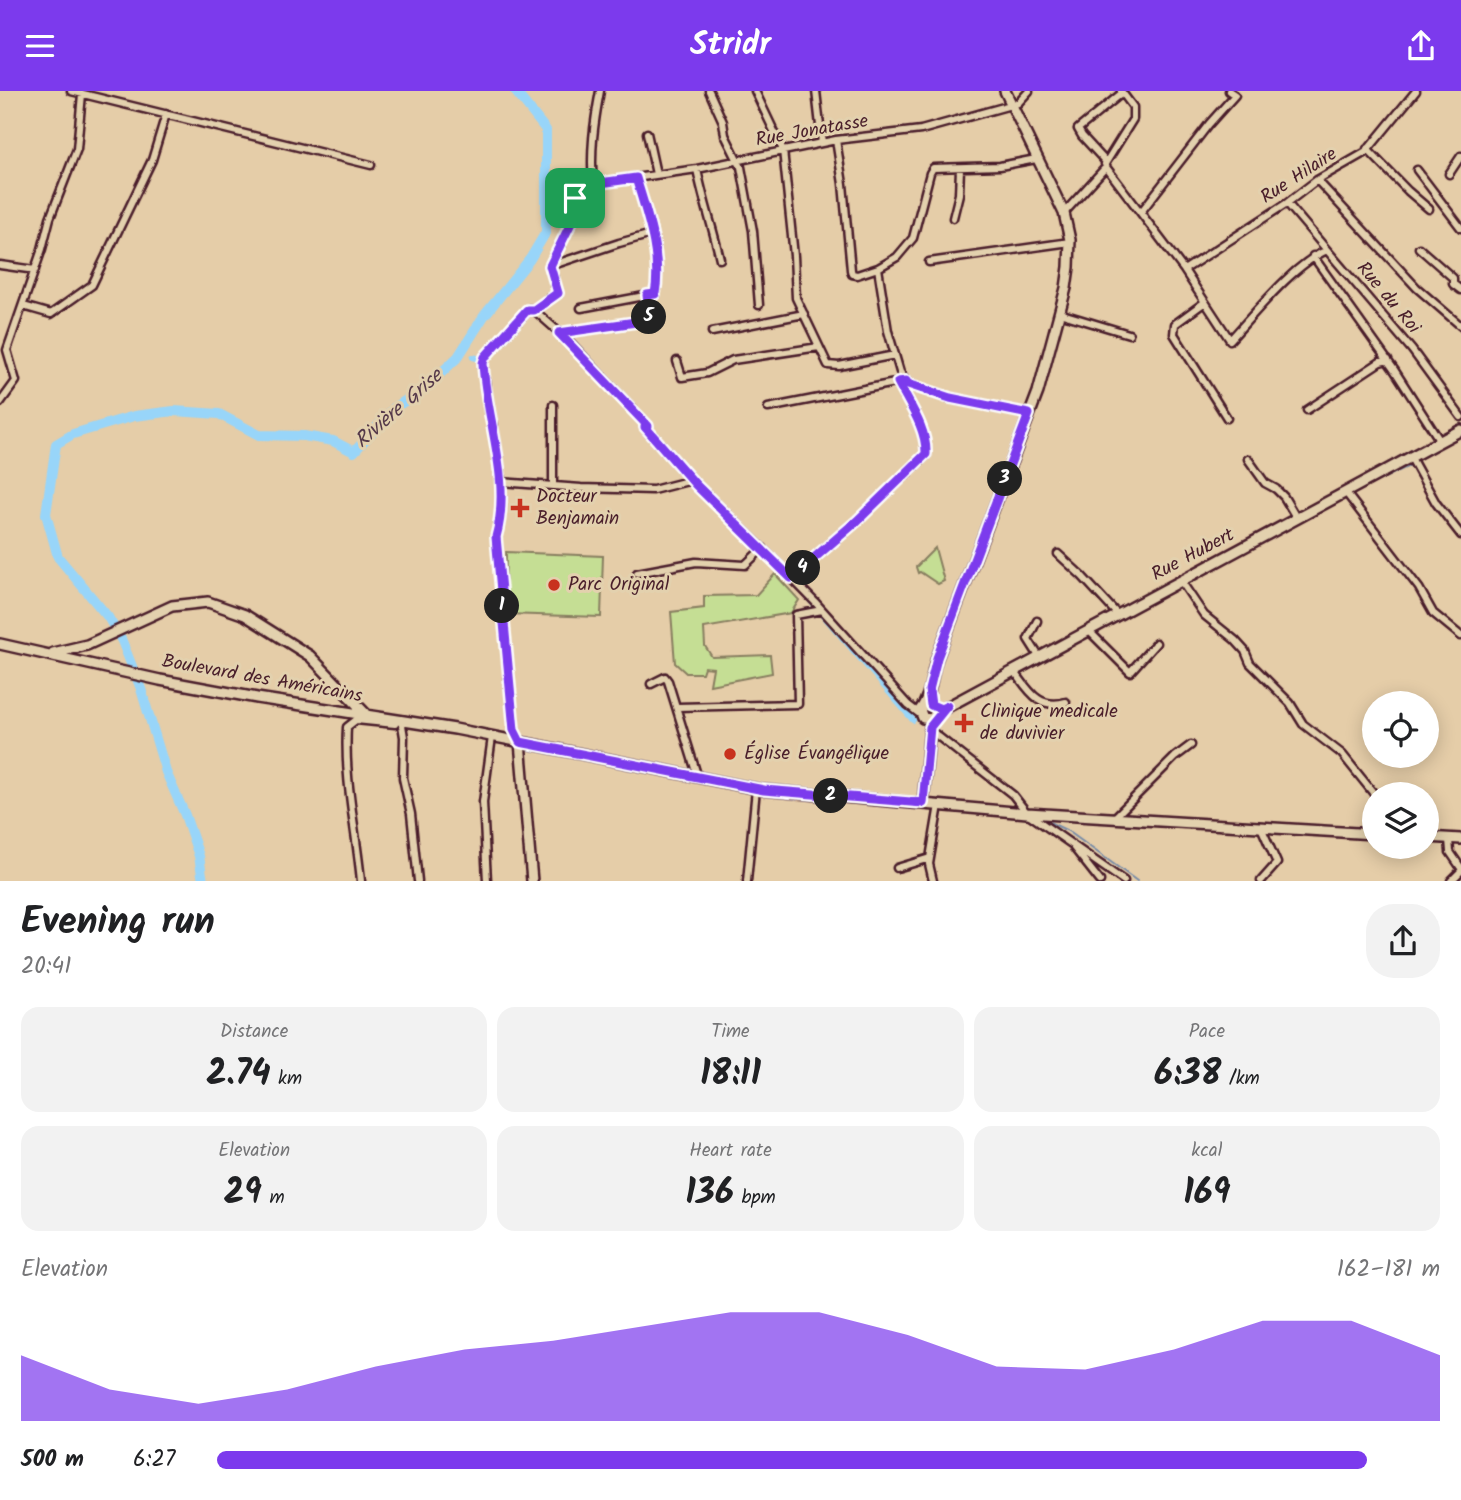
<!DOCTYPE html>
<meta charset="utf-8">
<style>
body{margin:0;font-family:Kalam,sans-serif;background:#f2f2f2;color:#202124;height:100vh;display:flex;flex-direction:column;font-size:26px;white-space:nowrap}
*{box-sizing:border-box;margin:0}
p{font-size:23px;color:#757577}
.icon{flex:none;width:38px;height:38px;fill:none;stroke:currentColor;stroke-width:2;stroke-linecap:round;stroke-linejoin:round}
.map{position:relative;height:790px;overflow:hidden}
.sheet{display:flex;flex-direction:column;background:#fff;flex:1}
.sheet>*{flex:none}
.controls{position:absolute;left:1362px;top:600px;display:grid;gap:14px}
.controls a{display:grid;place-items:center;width:77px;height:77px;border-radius:50%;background:#fff;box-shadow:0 4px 18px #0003;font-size:35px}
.pin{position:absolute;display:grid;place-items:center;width:60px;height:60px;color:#fff;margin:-30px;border-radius:14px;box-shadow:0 4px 10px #0006}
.km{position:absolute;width:35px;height:35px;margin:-18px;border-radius:50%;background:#222;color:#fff;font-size:19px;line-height:35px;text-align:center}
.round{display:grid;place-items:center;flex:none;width:74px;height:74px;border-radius:28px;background:#f2f2f2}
.headline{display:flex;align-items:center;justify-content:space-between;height:119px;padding:0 21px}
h1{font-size:38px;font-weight:700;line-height:52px}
.stats{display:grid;grid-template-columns:repeat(3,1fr);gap:10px;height:119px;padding:7px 21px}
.stats div{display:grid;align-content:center;border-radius:18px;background:#f2f2f2;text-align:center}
.stats b{font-size:35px;font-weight:700}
.stats small{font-size:19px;font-weight:400}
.stats p{font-size:19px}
.chart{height:196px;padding:14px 21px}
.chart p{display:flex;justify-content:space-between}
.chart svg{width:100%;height:126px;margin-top:7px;fill:#7c3aed;opacity:.7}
ul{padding:0 21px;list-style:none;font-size:23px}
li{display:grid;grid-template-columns:112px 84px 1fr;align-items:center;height:52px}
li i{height:18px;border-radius:9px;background:#7c3aed}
header{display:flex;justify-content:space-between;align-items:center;height:91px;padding:0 21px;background:#7c3aed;color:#fff;font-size:32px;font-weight:700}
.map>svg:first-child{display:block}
.green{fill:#c5de94;stroke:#887e60;stroke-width:2}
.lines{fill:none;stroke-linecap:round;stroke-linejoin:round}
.stream{stroke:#798ca7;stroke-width:2}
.canal{stroke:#98d5f9;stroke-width:6}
.river{stroke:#98d5f9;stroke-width:10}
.street-casing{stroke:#4a1f2b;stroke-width:11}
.secondary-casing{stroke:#4a1f2b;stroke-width:14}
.street{stroke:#e3d1ae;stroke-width:6}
.secondary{stroke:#e3d1ae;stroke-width:9}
.route-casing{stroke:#fff;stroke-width:14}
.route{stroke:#7c3aed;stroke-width:9}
.poi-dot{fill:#c8321e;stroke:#e3d1ae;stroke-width:2.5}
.labels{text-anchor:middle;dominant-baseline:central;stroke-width:6;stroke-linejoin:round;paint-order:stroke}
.street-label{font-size:19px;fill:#4a1f2b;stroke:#e3d1ae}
.poi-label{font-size:19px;fill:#4a1f2b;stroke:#e3d1ae;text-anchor:start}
.water-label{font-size:21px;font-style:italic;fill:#563a4a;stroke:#e3d1ae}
</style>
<header><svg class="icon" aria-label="menu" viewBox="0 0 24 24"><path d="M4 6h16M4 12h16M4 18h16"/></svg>Stridr<svg class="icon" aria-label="share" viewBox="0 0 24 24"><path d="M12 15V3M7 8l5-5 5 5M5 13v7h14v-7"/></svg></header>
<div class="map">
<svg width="1461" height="790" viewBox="0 0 1461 790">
<rect width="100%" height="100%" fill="#e5cda8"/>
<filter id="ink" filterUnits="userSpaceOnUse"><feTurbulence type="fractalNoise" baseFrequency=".0143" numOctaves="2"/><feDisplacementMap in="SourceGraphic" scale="14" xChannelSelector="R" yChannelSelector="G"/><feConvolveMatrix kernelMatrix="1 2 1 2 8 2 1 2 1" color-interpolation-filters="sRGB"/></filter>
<g filter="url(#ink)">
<path class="green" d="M935,457L944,490L938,493L920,481L918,482L916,476Z
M506,461L603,465L601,526L505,523Z
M775,483L799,509L791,522L704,537L705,555L712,566L770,564L772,582L710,594L713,577L704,576L702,582H686L675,572L671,521L704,517V505L756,504Z"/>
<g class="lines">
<path class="stream" d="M1353,402L1409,375
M935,636L942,645
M982,676L1016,701L1024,711
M1047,730L1068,740L1137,790"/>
<path class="canal" d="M473,266L480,268L483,265H487
M810,509L913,629"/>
<path class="river" d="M203,790L199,765L185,724L166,681L141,598L122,550L108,526L58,466L46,423L56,353L73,343L134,325L174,320L219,323L259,344L304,345L333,350L354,361L394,317L425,297L458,266L484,225L530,168L546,141V39L515,0"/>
<defs>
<path id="street" d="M71,0L371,74
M709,0L723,31L725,44L741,76L753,140L759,214
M755,0L783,59L794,165L796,207L828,274L839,275L895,264
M816,0L822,52
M647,42L656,83
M836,49L843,93L851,179L852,183L857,184L878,177
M1367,58L1408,100L1429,118
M1105,70L1082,45L1078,38L1122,2
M1105,73L1133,28V16L1121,0
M697,78C703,109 713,137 720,168
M1417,79L1461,137
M1449,83L1461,65
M1317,89L1417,197L1461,235
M593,93L697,78L836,49L921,39L1018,12L1029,0
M1287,112L1412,259L1461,326
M1141,121L1209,33L1235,4L1229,0
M1064,122L1106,76L1184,179L1230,249C1256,221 1293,174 1327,159
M953,127L959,103L960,77
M1419,157L1453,187V193L1461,199
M1313,165L1395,280L1440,350
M929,171L1070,151
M0,174L35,179
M550,175L619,152L652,143
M1184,179L1287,112L1317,89L1366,61L1416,0
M1205,211L1175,233L1174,243L1227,327
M23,215L51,223L92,194L152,69L166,23
M581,217L655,203C662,164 647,124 636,87
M534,219L558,202L550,175L572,130L575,107L579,101L593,93C590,61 594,32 600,0
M1059,222L1129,243
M712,241L804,223
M559,242L650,229L647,204
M677,270L682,286L707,282L733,269L819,256
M0,312L16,290L7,259L42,158L50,127L77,58L82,3
M768,317L900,291
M1307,319L1380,271L1388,269
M1029,323L950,307L908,293L900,281L888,240L878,177L897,166L913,147L930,82L933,77L1000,75L1036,68
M1410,365L1436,412L1461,444
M1248,368L1265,392L1276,398L1284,406L1297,428
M500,391L581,397L653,399L692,389
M553,394V314
M1346,402L1419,497L1433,522L1461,545
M1058,463L1082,485L1118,524
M637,482L696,471L745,474L763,457
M791,487L857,430L926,364C927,338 909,313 898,291
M1181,490L1204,524L1235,549L1245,560L1250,572L1290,612L1303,633L1342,663L1375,704
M1037,530L1028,548L1040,567
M1089,540L1130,581L1156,552
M1015,581C1029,600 1039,619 1066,611
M651,593L665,586L668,590L698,687
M677,616L798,613L796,524L822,519
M402,634L404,646L403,687L411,723L418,790
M930,639L1013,704L1027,722L1124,790
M520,651L514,639L496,446C512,389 487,329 483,272L485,266L529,218L534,219L569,250L648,335L645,336L696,394L760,455L815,511L908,614L921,624
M1114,727L1175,666L1191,654
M1449,748L1450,761L1461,777
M1074,757L1100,790
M897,777L930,767
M361,790C356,738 344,688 347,636L356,629L395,633
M487,790L483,711L492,646
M747,790L756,698
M933,790L929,773L939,714
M1261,790L1277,772L1261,736
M1451,790L1461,780"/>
<path id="secondary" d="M0,553L160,589L257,607L455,638L763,699L1027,722L1374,743
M53,562L87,554L172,515L208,511L245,524L310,565L365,622
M925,614H931L935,618V624L931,628L923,627L920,619C931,605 931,585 937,567L1038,301L1066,197L1069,176L1070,149L1064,122L1005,0
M936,622L1461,339
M520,651L532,790
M923,712L930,636L933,627
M1426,746L1461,748"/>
</defs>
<use href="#street" class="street-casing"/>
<use href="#secondary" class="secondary-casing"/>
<use href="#street" class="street"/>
<use href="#secondary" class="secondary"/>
</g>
</g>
<g class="lines" filter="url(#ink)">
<defs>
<path id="route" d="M636,87C647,124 662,164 655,203L647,204L650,229L559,242L648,335L645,336L696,394L791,487L857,430L926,363C927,338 909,313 898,291L906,290L908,293L950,307L1029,323L937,567L929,599L931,614L941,618L947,615L930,636L923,712L764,699L520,651L514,639L496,446C512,389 486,329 483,272L485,266L527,219H534L558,202L550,175L572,130L577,103L593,93Z"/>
</defs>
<use href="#route" class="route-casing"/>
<use href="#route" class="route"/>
</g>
<g class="poi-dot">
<path d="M516.5 406.5h7v7h7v7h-7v7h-7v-7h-7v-7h7z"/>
<circle cx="554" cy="494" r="7"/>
<path d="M960.5 621.5h7v7h7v7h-7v7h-7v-7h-7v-7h7z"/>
<circle cx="730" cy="663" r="7"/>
</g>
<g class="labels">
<g class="street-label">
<text transform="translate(812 40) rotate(-10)">Rue Jonatasse</text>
<text transform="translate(1299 85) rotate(-33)">Rue Hilaire</text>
<text transform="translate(1388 207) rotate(50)">Rue du Roi</text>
<text transform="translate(1193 464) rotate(-28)">Rue Hubert</text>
<text transform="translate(262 588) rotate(10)">Boulevard des Américains</text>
</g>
<g class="poi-label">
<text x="536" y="406">Docteur<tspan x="536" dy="22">Benjamain</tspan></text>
<text x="568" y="494">Parc Original</text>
<text x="980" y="621">Clinique medicale<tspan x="980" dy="22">de duvivier</tspan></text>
<text x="744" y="663">Église Évangélique</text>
</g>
<g class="water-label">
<text transform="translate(399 318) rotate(-41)">Rivière Grise</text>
</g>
</g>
</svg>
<div class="controls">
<a><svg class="icon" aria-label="locate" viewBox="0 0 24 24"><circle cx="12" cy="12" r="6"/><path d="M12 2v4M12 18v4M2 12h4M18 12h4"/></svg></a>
<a><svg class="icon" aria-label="layers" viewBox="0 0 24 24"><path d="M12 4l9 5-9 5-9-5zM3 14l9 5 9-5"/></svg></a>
</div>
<div class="pin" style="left:575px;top:107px;background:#1e9e55"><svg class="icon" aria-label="arrive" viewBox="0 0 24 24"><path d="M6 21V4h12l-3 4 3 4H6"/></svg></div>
<b class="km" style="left:502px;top:515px">1</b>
<b class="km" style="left:831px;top:705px">2</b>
<b class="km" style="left:1005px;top:388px">3</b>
<b class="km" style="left:803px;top:477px">4</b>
<b class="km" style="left:649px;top:226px">5</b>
</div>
<section class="sheet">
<div class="headline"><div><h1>Evening run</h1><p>20:41</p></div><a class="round"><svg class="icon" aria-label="share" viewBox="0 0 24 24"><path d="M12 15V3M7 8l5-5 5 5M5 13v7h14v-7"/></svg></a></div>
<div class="stats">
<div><p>Distance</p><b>2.74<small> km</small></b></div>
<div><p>Time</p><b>18:11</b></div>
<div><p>Pace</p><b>6:38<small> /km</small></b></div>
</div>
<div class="stats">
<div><p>Elevation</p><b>29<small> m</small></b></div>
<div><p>Heart rate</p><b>136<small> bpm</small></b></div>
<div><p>kcal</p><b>169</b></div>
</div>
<div class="chart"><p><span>Elevation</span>162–181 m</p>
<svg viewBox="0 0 160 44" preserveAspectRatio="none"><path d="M0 44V21L10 33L20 38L30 33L40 25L50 19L60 16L70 11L80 6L90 6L100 14L110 25L120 26L130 19L140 9L150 9L160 21V44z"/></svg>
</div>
<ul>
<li><b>500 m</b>6:27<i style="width:94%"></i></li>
</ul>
</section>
